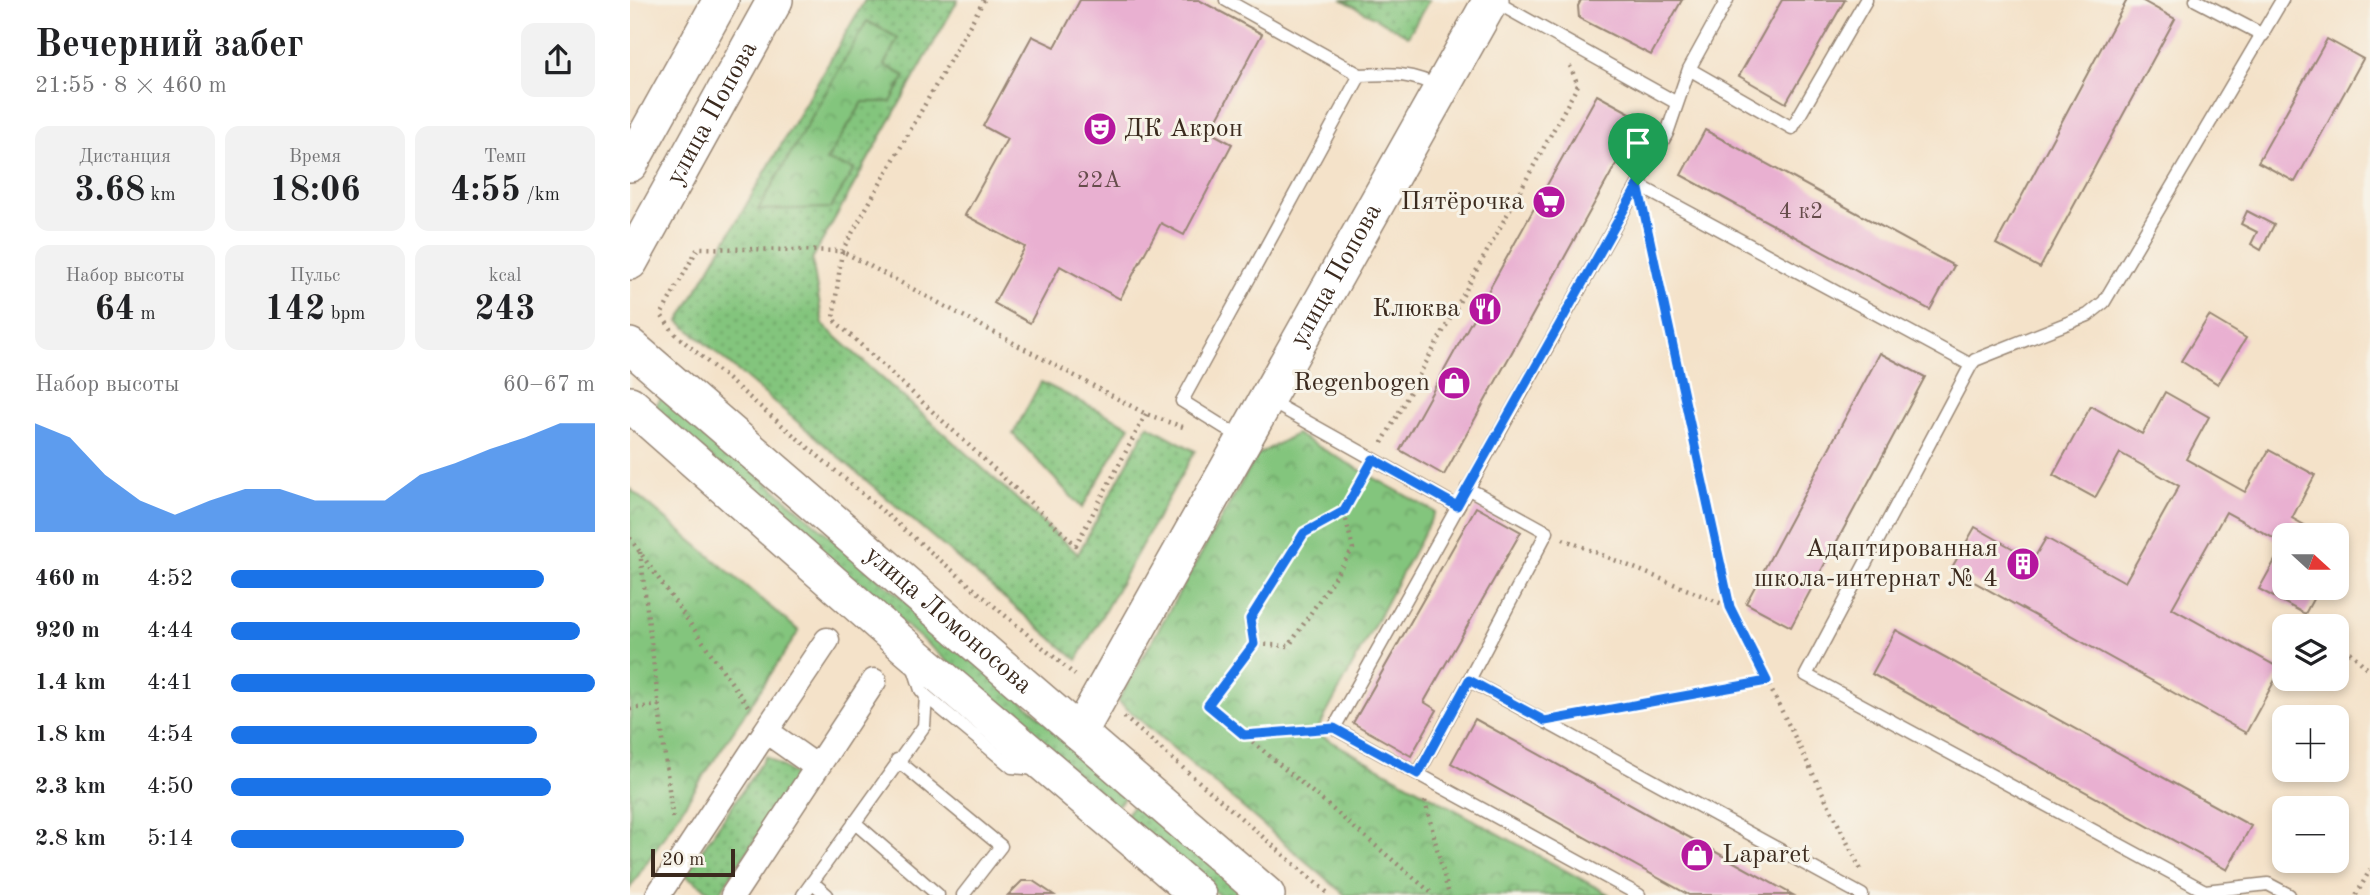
<!DOCTYPE html>
<html lang="ru">
<meta charset="utf-8">
<style>
body{margin:0;font-family:"Old Standard TT",serif;background:#f2f2f2;color:#202124;height:100vh;display:flex;flex-direction:column;font-size:26px;white-space:nowrap}
*{box-sizing:border-box;margin:0}
p{font-size:23px;color:#757577}
.icon{flex:none;width:38px;height:38px;fill:none;stroke:currentColor;stroke-width:2;stroke-linecap:round;stroke-linejoin:round}
.map{position:relative;flex:1;overflow:hidden}
.panel{display:flex;flex-direction:column;background:#fff;width:630px}
.panel>*{flex:none}
.needle{width:46px;rotate:111deg}
.fabs{position:absolute;left:1642px;top:523px;display:grid;gap:14px}
.fabs a{display:grid;place-items:center;width:77px;height:77px;border-radius:14px;background:#fff;box-shadow:0 4px 10px #0003;font-size:35px}
.scale{position:absolute;left:21px;bottom:18px;width:84px;box-sizing:border-box;padding-left:7px;border:4px solid #3b2a1e;border-top:0;font-size:19px;line-height:24px;white-space:nowrap;color:#3b2a1e;-webkit-text-stroke:5px #f7f3e8;paint-order:stroke}
.pin{position:absolute;display:grid;place-items:center;width:60px;height:60px;color:#fff;margin:-72px -30px;border-radius:50% 50% 50% 0;rotate:-45deg;box-shadow:0 0 7px #0007}
.pin .icon{rotate:45deg}
.round{display:grid;place-items:center;flex:none;width:74px;height:74px;border-radius:14px;background:#f2f2f2}
.summary{display:flex;align-items:center;justify-content:space-between;height:119px;padding:0 35px}
h1{font-size:38px;font-weight:700;line-height:52px}
.figures{display:grid;grid-template-columns:repeat(3,1fr);gap:10px;height:119px;padding:7px 35px}
.figures div{display:grid;align-content:center;border-radius:14px;background:#f2f2f2;text-align:center}
.figures b{font-size:35px;font-weight:700}
.figures small{font-size:19px;font-weight:400}
.figures p{font-size:19px}
.chart{height:196px;padding:14px 35px}
.chart p{display:flex;justify-content:space-between}
.chart svg{width:100%;height:126px;margin-top:7px;fill:#1a73e8;opacity:.7}
ul{padding:0 35px;list-style:none;font-size:23px}
li{display:grid;grid-template-columns:112px 84px 1fr;align-items:center;height:52px}
li i{height:18px;border-radius:9px;background:#1a73e8}
main{display:flex;flex:1;min-height:0}
.map>svg:first-child{display:block}
.grass{fill:url(#grass-dots);stroke:#5f784e;stroke-width:2}
.park{fill:url(#park-crowns);stroke:#5f784e;stroke-width:2}
.building{fill:#e9b0d1}
.lines{fill:none;stroke-linecap:round;stroke-linejoin:round}
.lane-casing{stroke:#988674;stroke-width:15}
.street-casing{stroke:#988674;stroke-width:27}
.secondary-casing{stroke:#988674;stroke-width:38}
.path{stroke:#988674;stroke-width:4.5;stroke-dasharray:2 5;stroke-linecap:butt}
.lane{stroke:#fff;stroke-width:12}
.street{stroke:#fff;stroke-width:24}
.secondary{stroke:#fff;stroke-width:35}
.route-casing{stroke:#fff;stroke-width:14}
.route{stroke:#1a73e8;stroke-width:9}
.labels{text-anchor:middle;dominant-baseline:central;stroke-width:6;stroke-linejoin:round;paint-order:stroke}
.number-label{font-size:23px;fill:#664c4b}
.street-label{font-size:26px;fill:#3b2a1e;stroke:#f7f3e8}
.poi-label{font-size:26px;fill:#3b2a1e;stroke:#f7f3e8;text-anchor:end}
</style>
<main>
<section class="panel">
<div class="summary"><div><h1>Вечерний забег</h1><p>21:55 · 8 × 460 m</p></div><a class="round"><svg class="icon" aria-label="share" viewBox="0 0 24 24"><path d="M12 15V3M7 8l5-5 5 5M5 13v7h14v-7"/></svg></a></div>
<div class="figures">
<div><p>Дистанция</p><b>3.68<small> km</small></b></div>
<div><p>Время</p><b>18:06</b></div>
<div><p>Темп</p><b>4:55<small> /km</small></b></div>
</div>
<div class="figures">
<div><p>Набор высоты</p><b>64<small> m</small></b></div>
<div><p>Пульс</p><b>142<small> bpm</small></b></div>
<div><p>kcal</p><b>243</b></div>
</div>
<div class="chart"><p><span>Набор высоты</span>60–67 m</p>
<svg viewBox="0 0 160 44" preserveAspectRatio="none"><path d="M0 44V6L10 11L20 24L30 33L40 38L50 33L60 29L70 29L80 33L90 33L100 33L110 24L120 20L130 15L140 11L150 6L160 6V44z"/></svg>
</div>
<ul>
<li><b>460 m</b>4:52<i style="width:86%"></i></li>
<li><b>920 m</b>4:44<i style="width:96%"></i></li>
<li><b>1.4 km</b>4:41<i style="width:100%"></i></li>
<li><b>1.8 km</b>4:54<i style="width:84%"></i></li>
<li><b>2.3 km</b>4:50<i style="width:88%"></i></li>
<li><b>2.8 km</b>5:14<i style="width:64%"></i></li>
</ul>
</section>
<div class="map">
<svg width="1740" height="895" viewBox="0 0 1740 895">
<defs>
<pattern id="grass-dots" width="8" height="8" patternUnits="userSpaceOnUse" patternTransform="scale(1.75)"><rect width="8" height="8" fill="#83c57d"/><path d="M2 2h.1M6 6h.1" fill="none" stroke="#6ca066" stroke-width="1.8" stroke-linecap="round"/></pattern>
<pattern id="park-crowns" width="20" height="18" patternUnits="userSpaceOnUse" patternTransform="scale(1.75)"><rect width="20" height="18" fill="#83c57d"/><path d="M2 6a3 3 0 1 1 6 0M12 15a3 3 0 1 1 6 0" fill="none" stroke="#6ca066"/></pattern>
</defs>
<rect width="100%" height="100%" fill="#f7f3e8"/>
<filter id="ink" filterUnits="userSpaceOnUse"><feTurbulence type="fractalNoise" baseFrequency=".0143" numOctaves="2"/><feDisplacementMap in="SourceGraphic" scale="14" xChannelSelector="R" yChannelSelector="G"/><feConvolveMatrix kernelMatrix="1 2 1 2 8 2 1 2 1" color-interpolation-filters="sRGB"/></filter>
<filter id="wash" filterUnits="userSpaceOnUse"><feTurbulence type="fractalNoise" baseFrequency=".00686" numOctaves="4" result="noise"/><feDisplacementMap in="SourceGraphic" scale="28" xChannelSelector="R" yChannelSelector="G"/><feGaussianBlur stdDeviation="1.57" result="paint"/><feColorMatrix in="noise" values="0 0 0 0 0 0 0 0 0 0 0 0 0 0 0 0 0 1.4 0 .05"/><feComposite in="paint" operator="in"/></filter>
<g filter="url(#wash)">
<rect width="100%" height="100%" fill="#f4e2c9"/>
<path class="grass" d="M235,0H328L182,259L193,325L448,554L518,425L565,451L447,660L49,321Z
M713,0H799L778,36Z
M411,382L500,426L452,508L383,434Z
M34,394L499,793L486,807L24,408Z
M136,756L167,776L88,895H85L55,875Z
M508,800L618,895H589L495,815Z"/>
<path class="park" d="M237,21L268,38L254,65L275,76L261,102H233L196,161L224,169L201,208L128,210Z
M666,434L805,512L686,733L980,895H715L488,701L627,455Z
M0,489L169,631L0,888Z"/>
<g id="blocks">
<path class="building" d="M450,0H569L632,34L580,132L602,144L554,235L531,223L490,299L430,266L400,323L364,303L395,247L335,215L377,139L353,126L402,36L425,47Z
M951,0H1052L1021,55L949,18L948,6Z
M1152,0H1215L1156,103L1109,76Z
M1497,0H1511L1545,19L1410,268L1366,244Z
M1697,39L1733,59L1665,182L1628,162Z
M967,95L1011,119L814,475L770,450Z
M1075,130L1324,266L1300,310L1051,175Z
M1617,211L1644,225L1631,250L1621,244L1627,232L1611,224Z
M1579,316L1616,338L1588,384L1551,361Z
M1250,353L1295,377L1161,627L1116,603Z
M1535,392L1579,417L1556,459L1615,492L1639,450L1685,475L1662,518L1694,536H1654V544L1596,512L1542,608L1651,669L1616,733L1321,569L1345,527L1403,560L1416,538L1495,582L1549,486L1490,453L1465,498L1423,475L1461,406L1512,434Z
M846,507L891,532L794,702L807,710L781,756L723,723Z
M1654,544V588H1689L1675,614L1629,589Z
M1266,630L1621,826L1597,870L1242,674Z
M845,719L1102,861L1163,895H1059L821,763Z
M392,881H403L424,895H378Z"/>
</g>
</g>
<g filter="url(#ink)">
<use href="#blocks" fill-opacity="0" stroke="#988674" stroke-width="2"/>
<g class="lines">
<defs>
<path id="lane" d="M596,0L730,75
M1566,0L1633,35
M864,1L1047,103
M1059,69L1162,128L1236,0
M1008,185L1341,365L1345,360L1458,315L1474,302L1652,0
M1341,365L1176,675L1575,891L1638,884L1659,895
M638,400L827,506
M613,439L552,401L730,75C761,73 783,73 811,88
M837,488L917,532L839,680
M283,665L291,690L296,696L382,767L407,769
M267,760L371,846L333,895
M788,774L704,728L1037,133L1059,69L1097,0
M224,822L308,895
M182,882L197,895
M173,895L294,726L296,696
M1009,895L788,774L839,680L1232,895"/>
<path id="street" d="M187,767L136,731L197,640
M28,895L136,731
M103,895L244,681"/>
<g id="secondary">
<path d="M0,164L91,0"/>
<path id="s1" d="M0,262L145,0"/>
<path id="s2" d="M0,346L637,895"/>
<path d="M0,404L277,648L568,895"/>
<path id="s3" d="M449,733L861,0"/>
</g>
</defs>
<use href="#lane" class="lane-casing"/>
<use href="#street" class="street-casing"/>
<use href="#secondary" class="secondary-casing"/>
<path class="path" d="M354,0L212,251L68,248L31,315L45,334L445,675
M1014,214L1100,607L1232,872
M516,414L446,545L203,319L212,251L516,414L553,427
M752,443L948,85L940,66
M714,511L734,475
M0,538L120,709
M933,539L1100,607
M10,552L43,822
M624,644L620,619L674,532L714,511L723,549L659,646L624,644L578,704L804,895
M1720,652L1740,671
M0,709L29,705
M945,715L1137,681
M494,717L700,895
M614,735L686,729
M795,801L819,895
M1726,895L1740,870"/>
<use href="#lane" class="lane"/>
<use href="#street" class="street"/>
<use href="#secondary" class="secondary"/>
</g>
</g>
<g class="lines" filter="url(#ink)">
<defs>
<path id="route" d="M1008,185L1100,607L1137,681L915,721L839,680L788,774L704,728L614,735L578,705L624,644L620,619L674,533L714,511L743,459L827,506Z"/>
</defs>
<use href="#route" class="route-casing"/>
<use href="#route" class="route"/>
</g>
<defs>
<symbol id="theatre-disc" viewBox="-11 -11 22 22"><circle r="9.5" fill="#b5179e" stroke="#f7f3e8"/><path d="M-5-5.5Q0-4 5-5.5V0Q5 5 0 6Q-5 5-5 0ZM-3.3-2.5H-1v1.5H-3.3ZM1-2.5H3.3v1.5H1ZM-2.8 1Q0 5.5 2.8 1Z" fill="#fff"/></symbol>
<symbol id="supermarket-disc" viewBox="-11 -11 22 22"><circle r="9.5" fill="#b5179e" stroke="#f7f3e8"/><path d="M-6-5.5h2.5l.6 2H6L4.5 2H-2.5L-4.4-4H-6ZM-1.5 3.2a1.3 1.3 0 1 0 .1 0ZM3 3.2a1.3 1.3 0 1 0 .1 0Z" fill="#fff"/></symbol>
<symbol id="restaurant-disc" viewBox="-11 -11 22 22"><circle r="9.5" fill="#b5179e" stroke="#f7f3e8"/><path d="M-5-6h1v4h1v-4h1v4h1v-4h1v5L-1.5 .5V6h-2V.5L-5-1ZM5-6V6H3V1.5H1.5Q1.5-4 5-6Z" fill="#fff"/></symbol>
<symbol id="shop-disc" viewBox="-11 -11 22 22"><circle r="9.5" fill="#b5179e" stroke="#f7f3e8"/><path d="M-5-2.5h2.3a2.7 3.5 0 0 1 5.4 0H5L5.5 6h-11ZM-1.5-2.5h3a1.5 2.3 0 0 0-3 0Z" fill="#fff"/></symbol>
<symbol id="building-disc" viewBox="-11 -11 22 22"><circle r="9.5" fill="#b5179e" stroke="#f7f3e8"/><path d="M-4-6H4V6H1V3H-1V6H-4ZM-2.5-4.3h1.7v1.8h-1.7ZM.8-4.3h1.7v1.8H.8ZM-2.5-1h1.7V.8h-1.7ZM.8-1h1.7V.8H.8Z" fill="#fff"/></symbol>
</defs>
<g fill-rule="evenodd">
<use href="#theatre-disc" x="451" y="110" width="38" height="38"/>
<use href="#supermarket-disc" x="900" y="183" width="38" height="38"/>
<use href="#restaurant-disc" x="836" y="290" width="38" height="38"/>
<use href="#shop-disc" x="805" y="364" width="38" height="38"/>
<use href="#building-disc" x="1374" y="545" width="38" height="38"/>
<use href="#shop-disc" x="1048" y="836" width="38" height="38"/>
</g>
<g class="labels">
<g class="number-label">
<text x="469" y="180">22А</text>
<text x="1171" y="211">4 к2</text>
</g>
<g class="street-label">
<text stroke="none"><textPath href="#s1" startOffset="170">улица Попова</textPath></text>
<text stroke="none"><textPath href="#s3" startOffset="525">улица Попова</textPath></text>
<text stroke="none"><textPath href="#s2" startOffset="420">улица Ломоносова</textPath></text>
</g>
<g class="poi-label">
<text x="494" y="129" text-anchor="start">ДК Акрон</text>
<text x="894" y="202">Пятёрочка</text>
<text x="830" y="309">Клюква</text>
<text x="800" y="383">Regenbogen</text>
<text x="1368" y="549">Адаптированная<tspan x="1368" dy="30">школа-интернат № 4</tspan></text>
<text x="1092" y="855" text-anchor="start">Laparet</text>
</g>
</g>
</svg>
<div class="fabs">
<a><svg class="needle" viewBox="-14 -14 28 28"><path d="M0-13l5 13h-10z" fill="#e53935"/><path d="M0 13l5-13h-10z" fill="#757577"/></svg></a>
<a><svg class="icon" aria-label="layers" viewBox="0 0 24 24"><path d="M12 4l9 5-9 5-9-5zM3 14l9 5 9-5"/></svg></a>
<a>+</a>
<a>−</a>
</div>
<div class="scale">20 m</div>
<div class="pin" style="left:1008px;top:185px;background:#1e9e55"><svg class="icon" aria-label="arrive" viewBox="0 0 24 24"><path d="M6 21V4h12l-3 4 3 4H6"/></svg></div>
</div>
</main>
